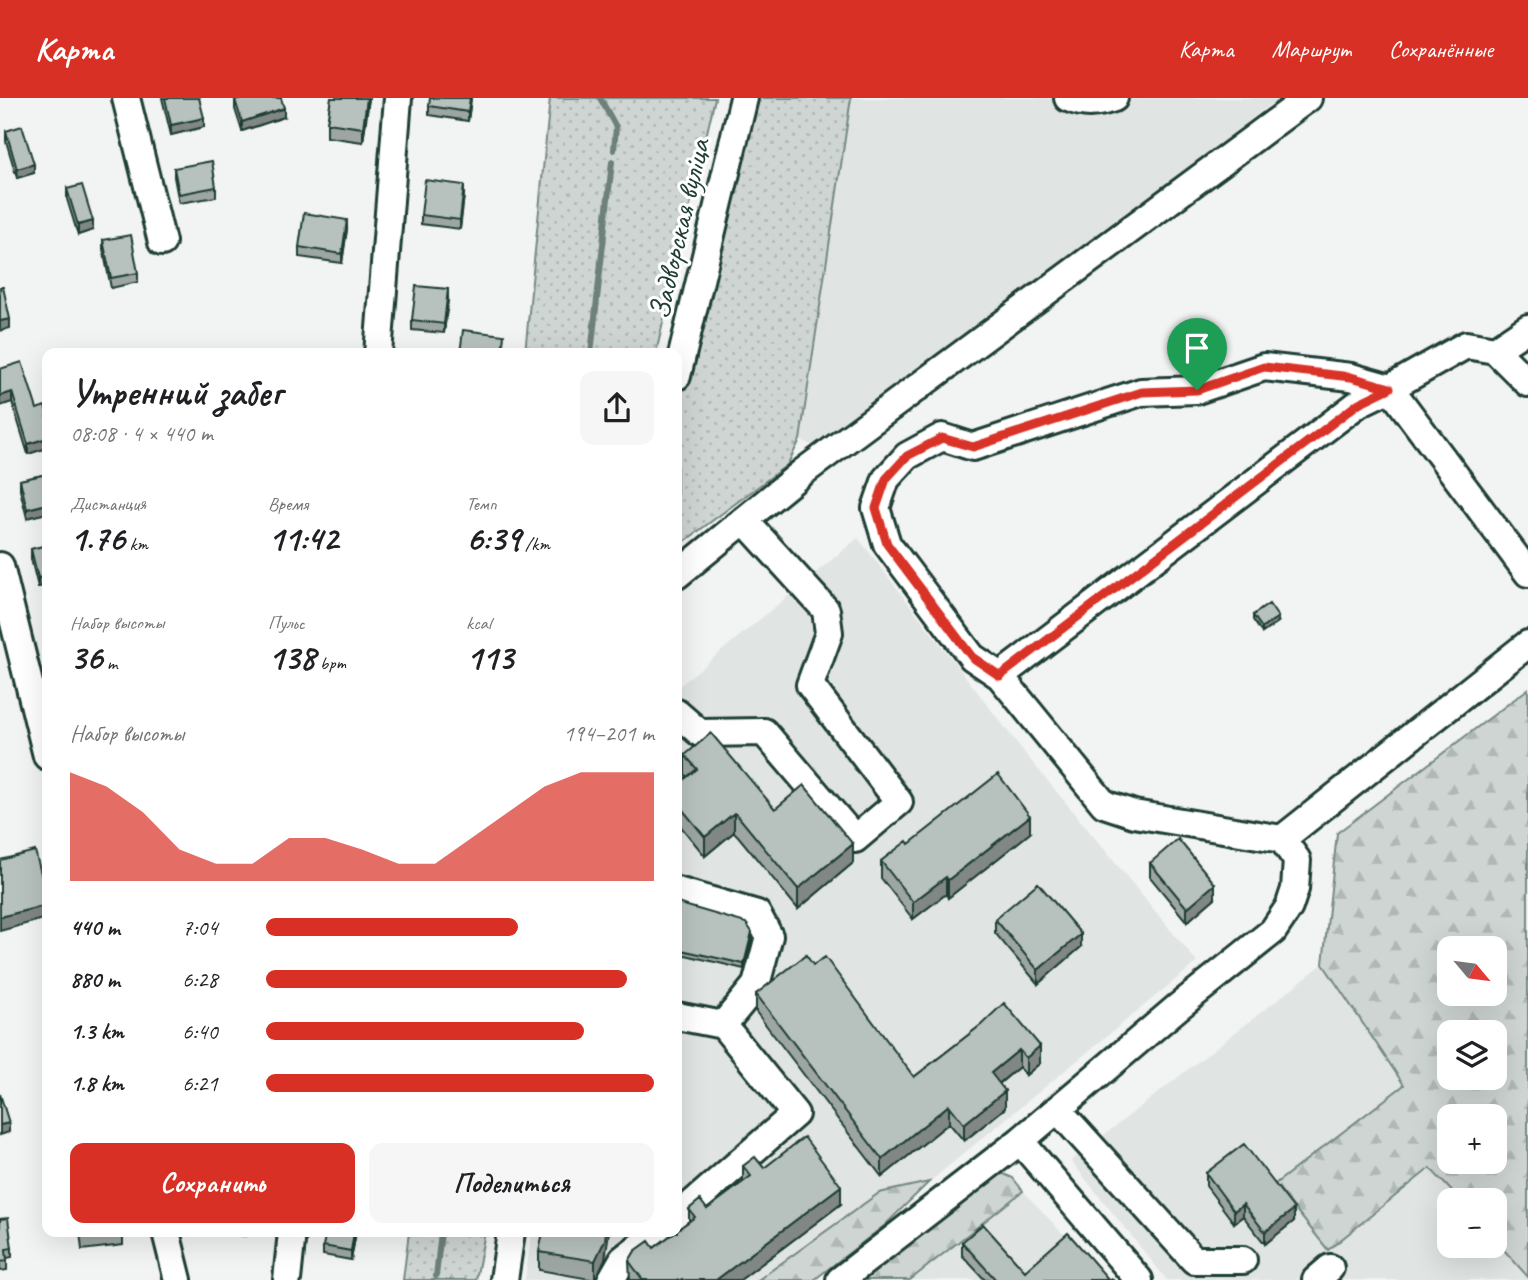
<!DOCTYPE html>
<html lang="ru">
<meta charset="utf-8">
<style>
body{margin:0;font-family:Caveat,sans-serif;background:#f6f6f6;color:#202124;height:100vh;display:flex;flex-direction:column;font-size:26px;white-space:nowrap}
*{box-sizing:border-box;margin:0}
p{font-size:23px;color:#757577}
.icon{flex:none;width:38px;height:38px;fill:none;stroke:currentColor;stroke-width:2;stroke-linecap:round;stroke-linejoin:round}
.map{position:relative;flex:1;overflow:hidden}
.panel{position:absolute;left:42px;top:250px;width:640px;height:889px;display:flex;flex-direction:column;background:#fff;border-radius:14px;box-shadow:0 7px 28px #0002}
.panel>*{flex:none}
.needle{width:46px;rotate:119deg}
.tools{position:absolute;left:1437px;top:838px;display:grid;gap:14px}
.tools a{display:grid;place-items:center;width:70px;height:70px;border-radius:14px;background:#fff;box-shadow:0 7px 28px #0002;font-size:35px}
.pin{position:absolute;display:grid;place-items:center;width:60px;height:60px;color:#fff;margin:-72px -30px;border-radius:50% 50% 50% 0;rotate:-45deg;box-shadow:0 0 7px #0007}
.pin .icon{rotate:45deg}
.round{display:grid;place-items:center;flex:none;width:74px;height:74px;border-radius:14px;background:#f6f6f6}
.overview{display:flex;align-items:center;justify-content:space-between;height:119px;padding:0 28px}
h1{font-size:38px;font-weight:600;line-height:52px}
.figures{display:grid;grid-template-columns:repeat(3,1fr);gap:10px;height:119px;padding:7px 28px}
.figures div{display:grid;align-content:center}
.figures b{font-size:35px;font-weight:600}
.figures small{font-size:19px;font-weight:400}
.figures p{font-size:19px}
.chart{height:196px;padding:14px 28px}
.chart p{display:flex;justify-content:space-between}
.chart svg{width:100%;height:126px;margin-top:7px;fill:#d93025;opacity:.7}
.primary-button{display:flex;gap:14px;margin-top:auto;padding:14px 28px}
.primary-button a{flex:1;height:80px;border-radius:14px;background:#d93025;color:#fff;font-size:28px;font-weight:600;line-height:80px;text-align:center}
.primary-button a+a{background:#f6f6f6;color:#202124}
ul{padding:0 28px;list-style:none;font-size:23px}
li{display:grid;grid-template-columns:112px 84px 1fr;align-items:center;height:52px}
li i{height:18px;border-radius:9px;background:#d93025}
header{display:flex;align-items:center;gap:42px;box-sizing:border-box;height:98px;padding:0 35px;background:#d93025;color:#fff}
header strong{font-size:33px}
nav{display:flex;gap:38px;margin-inline-start:auto;font-size:24px}
.map>svg:first-child{display:block}
.built{fill:#e0e4e3}
.green{fill:url(#green-dots);stroke:#768984;stroke-width:2}
.forest{fill:url(#forest-firs);stroke:#768984;stroke-width:2;fill-rule:evenodd}
.lines{fill:none;stroke-linecap:round;stroke-linejoin:round}
.stream{stroke:#6d807b;stroke-width:6}
.minor-casing{stroke:#1f3d34;stroke-width:32}
.minor{stroke:#fff;stroke-width:26}
.wall{fill:#9da6a3;stroke:#1f3d34;stroke-width:2}
.shaded-wall{fill:#808784;stroke:#1f3d34;stroke-width:2}
.building{fill:#b7c1bd;stroke:#1f3d34;stroke-width:2}
.route-casing{stroke:#fff;stroke-width:14}
.route{stroke:#d93025;stroke-width:9}
.labels{text-anchor:middle;dominant-baseline:central;stroke-width:6;stroke-linejoin:round;paint-order:stroke}
.street-label{font-size:30px;fill:#1f3d34;stroke:#fff}
</style>
<header>
<strong>Карта</strong>
<nav><a>Карта</a><a>Маршрут</a><a>Сохранённые</a></nav>
</header>
<div class="map">
<svg width="1528" height="1182" viewBox="0 0 1528 1182">
<defs>
<pattern id="green-dots" width="8" height="8" patternUnits="userSpaceOnUse" patternTransform="scale(1.75)"><rect width="8" height="8" fill="#ced5d3"/><path d="M2 2h.1M6 6h.1" fill="none" stroke="#b0b8b6" stroke-width="1.8" stroke-linecap="round"/></pattern>
<pattern id="forest-firs" width="22" height="20" patternUnits="userSpaceOnUse" patternTransform="scale(1.75)"><rect width="22" height="20" fill="#ced5d3"/><path d="M5 1l3.5 6h-7zM16 11l3.5 6h-7z" fill="#b0b8b6"/></pattern>
</defs>
<rect width="100%" height="100%" fill="#f2f3f3"/>
<filter id="ink" filterUnits="userSpaceOnUse"><feTurbulence type="fractalNoise" baseFrequency=".0143" numOctaves="2"/><feDisplacementMap in="SourceGraphic" scale="14" xChannelSelector="R" yChannelSelector="G"/><feConvolveMatrix kernelMatrix="1 2 1 2 8 2 1 2 1" color-interpolation-filters="sRGB"/></filter>
<g filter="url(#ink)">
<path class="built" d="M851,0H1279L819,350L800,342Z
M858,440L1027,658L1197,864L929,1084L879,1096L758,1182H525L532,1134H677V590Z
M1323,866L1404,987L1276,1085L1328,1152L1430,1070L1460,1102H1449V1148H1494L1495,1142L1528,1179V1182H1167L1071,1063Z
M1023,1093L1106,1182H910L949,1152Z"/>
<path class="green" d="M550,0H715L656,255H525Z
M749,0H851L800,342L787,367L677,449V308Z
M409,1134H485L476,1182H403Z"/>
<path class="forest" d="M1528,591V1179L1495,1142L1494,1102H1460L1430,1070L1328,1152L1275,1086L1404,987L1323,866L1337,735ZM1449,850H1494V896H1449ZM1449,934H1494V980H1449ZM1449,1018H1494V1064H1449Z
M999,1074L1013,1080L1023,1093L910,1182H861Z
M929,1084L885,1127L814,1182H758L879,1095Z"/>
<g class="lines">
<path class="stream" d="M600,0L616,29L614,52
M591,256L612,64
M436,1178L441,1134"/>
<defs>
<path id="minor" d="M126,0L162,144
M1068,0C1085,7 1097,6 1114,0
M1495,252L1528,285
M378,256L398,0
M677,278L744,0
M0,468L47,658
M677,477L803,374L1308,0
M1000,578L972,559L887,446L876,410L886,381L907,358L942,339L973,349L1141,294L1197,292L1264,269L1351,279L1390,290L1466,247L1495,252L1528,230
M677,615L700,635L764,634L855,741L899,704L810,587L829,535L826,512L744,422
M1282,741L1528,546
M677,793L757,816L769,838L756,887L723,927L677,918
M1058,1012L1194,1162H1243
M1020,1043L1139,1182
M677,1119L795,1016L723,927
M166,1134L178,1182
M287,1182L292,1134
M504,1182L511,1134
M611,1182L623,1161L658,1134
M840,1182L1020,1043L1178,909L1273,833L1289,809L1295,791L1297,762L1282,741L1134,716L1104,706L1000,578L1359,305L1390,290L1528,475
M1316,1182L1330,1170"/>
</defs>
<use href="#minor" class="minor-casing"/>
<use href="#minor" class="minor"/>
</g>
<path class="wall" d="M162,0H199L204,29L171,37Z
M331,0H369L363,44L327,39V25Z
M471,0L468,23L429,17V8Z
M235,2L284,19L242,33L235,11Z
M6,33L34,75L17,80L6,43Z
M174,70L216,89V99L179,105L174,79Z
M67,91L93,132L78,137L67,101Z
M464,97L460,131L421,126V117Z
M347,131L342,165L299,159V149Z
M103,142L138,175V184L111,190L103,151Z
M448,201L444,235L412,232V222Z
M0,271L37,311L47,315V350L28,356L12,304Z
M47,376L27,420L20,392V382Z
M47,447V487L38,489L31,461V451Z
M1253,517L1278,524L1262,535L1253,522Z
M685,657L775,711L853,765L798,811L738,738L734,734L705,758L677,724V687L687,679L685,676Z
M1030,735L948,800L946,796L913,821L881,780V763L909,746Z
M1150,765L1215,800L1187,824L1150,779Z
M677,805L752,839L744,871L677,855Z
M995,821L1081,849L1038,886L995,835Z
M813,867L914,979L981,927L1040,965L1026,977L1019,969L999,986L1005,1010L964,1043L949,1025L882,1079L756,914V896Z
M743,1068L764,1070L841,1106L740,1182H630L629,1163L654,1150L689,1123V1111H707L743,1084Z
M1206,1075L1294,1123L1265,1146L1243,1118L1234,1125L1206,1088Z
M0,1121L12,1150V1159L7,1160V1172L0,1173Z
M80,1134H123V1147L82,1152Z
M217,1134H246L245,1138Z
M356,1134L351,1162L323,1157V1148Z
M962,1144L1025,1173L1113,1182H985L962,1157Z
M539,1154L605,1161L595,1182L539,1172Z"/>
<path class="shaded-wall" d="M367,0H369L363,44V30Z
M470,0H471L468,23V14Z
M284,10V19L242,33V24Z
M204,20V29L171,37V27Z
M34,66V75L17,80V71Z
M464,87V97L460,131V122Z
M347,122V131L342,165V156Z
M93,123V132L78,137V127Z
M448,191V201L444,235V226Z
M10,221V230L0,233V223Z
M12,294V304L0,308V298Z
M47,340V350L28,356V346Z
M47,406V415L27,420V411Z
M47,478V487L38,489V480Z
M1278,519V524L1262,535V530Z
M734,715V734L705,758V739Z
M1030,718V735L948,800V782Z
M853,746V765L798,811V791Z
M946,779V796L913,821V804Z
M1215,786V800L1187,824V810Z
M47,807V820L0,833V819Z
M752,834V839L744,871V866Z
M1081,836V849L1038,886V872Z
M1040,948V965L1026,977V960Z
M1019,952V969L991,992V975Z
M1005,993V1010L964,1043V1026Z
M949,1007V1025L882,1079V1061Z
M9,1025V1034L0,1037V1027Z
M841,1088V1106L740,1182H716Z
M1243,1106V1118L1234,1125V1113Z
M1294,1111V1123L1265,1146V1134Z
M354,1134H356L351,1162V1153Z
M606,1134H609L605,1161L595,1182V1163Z"/>
<path class="building" d="M165,0H199L204,20L171,27Z
M241,0H281L284,10L242,24L235,2Z
M331,0H367L363,30L327,25Z
M430,0H470L468,14L429,8Z
M22,28L34,66L17,71L6,33Z
M212,63L216,89L179,96L174,70Z
M425,82L464,87L460,122L421,117Z
M82,87L93,123L78,127L67,91Z
M304,115L347,122L342,156L299,149Z
M131,137L138,175L111,180L103,142Z
M416,188L448,191L444,226L412,222Z
M0,189H3L10,221L0,223Z
M463,232L504,237L502,256H460Z
M22,264L37,311L45,308L47,315V340L28,346L12,294L0,298V271Z
M47,376V406L27,411L20,382Z
M47,447V478L38,480L31,451Z
M1269,506L1278,519L1262,530L1253,517Z
M711,635L775,711L804,687L853,746L798,791L738,718L734,715L705,739L677,705V687L697,671L685,657Z
M998,676L1030,718L948,782L946,779L913,804L881,763L907,743L909,746Z
M1178,741L1215,786L1187,810L1150,765Z
M35,753L47,798V807L0,819V762Z
M1038,785L1081,836L1038,872L995,821Z
M677,805L746,825L752,834L744,866L677,851Z
M806,857L813,867L825,859L914,979L981,927L1004,905L1040,948L1026,960L1019,952L991,975L1005,993L964,1026L949,1007L882,1061L756,896Z
M0,996L9,1025L0,1027Z
M804,1039L841,1088L716,1182H643L629,1163L635,1153L649,1143L654,1150L675,1134H677V1132L695,1119L689,1111L700,1102L707,1111L751,1078L743,1068L755,1059L764,1070Z
M1244,1046L1294,1111L1265,1134L1243,1106L1234,1113L1206,1075Z
M8,1120L12,1150L6,1151L7,1163L0,1164V1121Z
M983,1126L1025,1173L1068,1135L1109,1182L1111,1180L1113,1182H996L962,1144Z
M81,1134H116L82,1138Z
M326,1134H354L351,1153L323,1148Z
M543,1134H606L605,1142L595,1163L539,1154Z"/>
</g>
<g class="lines" filter="url(#ink)">
<defs>
<path id="route" d="M1264,269L1351,279L1390,290L1359,305L1000,578L972,559L887,446L876,410L886,381L907,358L942,340L973,349L1142,294L1197,292Z"/>
</defs>
<use href="#route" class="route-casing"/>
<use href="#route" class="route"/>
</g>
<g class="labels">
<g class="street-label">
<text transform="translate(679 131) rotate(-77)">Задворская вуліца</text>
</g>
</g>
</svg>
<div class="tools">
<a><svg class="needle" viewBox="-14 -14 28 28"><path d="M0-13l5 13h-10z" fill="#e53935"/><path d="M0 13l5-13h-10z" fill="#757577"/></svg></a>
<a><svg class="icon" aria-label="layers" viewBox="0 0 24 24"><path d="M12 4l9 5-9 5-9-5zM3 14l9 5 9-5"/></svg></a>
<a>+</a>
<a>−</a>
</div>
<div class="pin" style="left:1197px;top:292px;background:#1e9e55"><svg class="icon" aria-label="arrive" viewBox="0 0 24 24"><path d="M6 21V4h12l-3 4 3 4H6"/></svg></div>
<section class="panel">
<div class="overview"><div><h1>Утренний забег</h1><p>08:08 · 4 × 440 m</p></div><a class="round"><svg class="icon" aria-label="share" viewBox="0 0 24 24"><path d="M12 15V3M7 8l5-5 5 5M5 13v7h14v-7"/></svg></a></div>
<div class="figures">
<div><p>Дистанция</p><b>1.76<small> km</small></b></div>
<div><p>Время</p><b>11:42</b></div>
<div><p>Темп</p><b>6:39<small> /km</small></b></div>
</div>
<div class="figures">
<div><p>Набор высоты</p><b>36<small> m</small></b></div>
<div><p>Пульс</p><b>138<small> bpm</small></b></div>
<div><p>kcal</p><b>113</b></div>
</div>
<div class="chart"><p><span>Набор высоты</span>194–201 m</p>
<svg viewBox="0 0 160 44" preserveAspectRatio="none"><path d="M0 44V6L10 11L20 20L30 33L40 38L50 38L60 29L70 29L80 33L90 38L100 38L110 29L120 20L130 11L140 6L150 6L160 6V44z"/></svg>
</div>
<ul>
<li><b>440 m</b>7:04<i style="width:65%"></i></li>
<li><b>880 m</b>6:28<i style="width:93%"></i></li>
<li><b>1.3 km</b>6:40<i style="width:82%"></i></li>
<li><b>1.8 km</b>6:21<i style="width:100%"></i></li>
</ul>
<div class="primary-button"><a>Сохранить</a><a>Поделиться</a></div>
</section>
</div>
